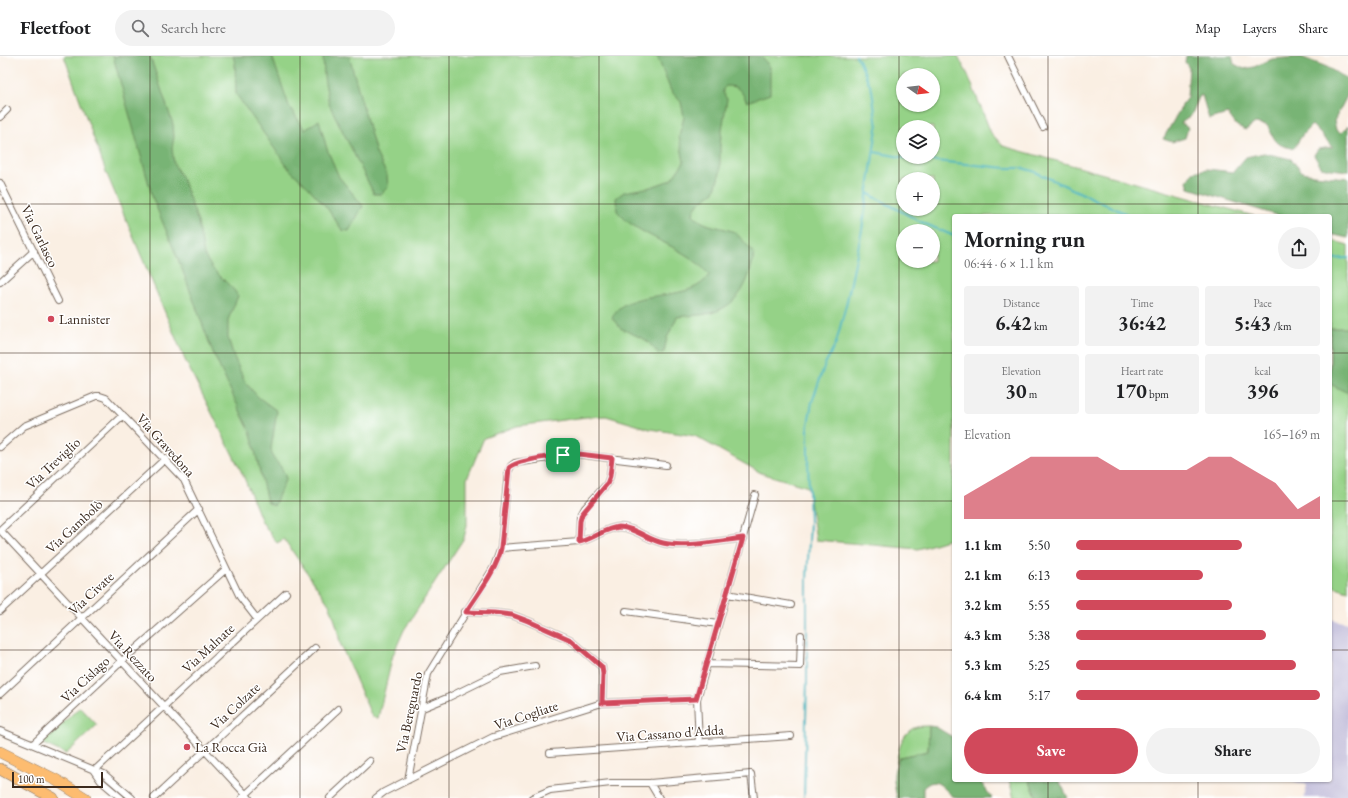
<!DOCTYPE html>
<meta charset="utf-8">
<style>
body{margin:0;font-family:"EB Garamond",serif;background:#f2f2f2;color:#202124;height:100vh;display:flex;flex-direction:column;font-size:15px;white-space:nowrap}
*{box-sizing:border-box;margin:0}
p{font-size:13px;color:#757577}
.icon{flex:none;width:22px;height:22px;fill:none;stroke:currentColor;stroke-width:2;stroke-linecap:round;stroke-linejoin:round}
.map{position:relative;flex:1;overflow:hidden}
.details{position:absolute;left:952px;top:158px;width:380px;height:568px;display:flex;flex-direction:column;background:#fff;border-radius:4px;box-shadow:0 1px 3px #0004}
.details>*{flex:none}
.needle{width:26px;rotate:104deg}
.tools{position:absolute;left:896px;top:12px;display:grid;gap:8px}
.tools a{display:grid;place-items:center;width:44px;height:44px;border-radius:50%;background:#fff;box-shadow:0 1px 3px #0004;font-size:20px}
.scale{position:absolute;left:12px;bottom:10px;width:91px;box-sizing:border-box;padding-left:4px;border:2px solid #3b2a1e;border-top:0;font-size:11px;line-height:14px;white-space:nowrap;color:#3b2a1e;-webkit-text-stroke:3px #fff;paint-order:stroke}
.pin{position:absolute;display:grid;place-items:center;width:34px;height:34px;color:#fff;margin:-17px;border-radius:8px;box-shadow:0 2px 6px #0006}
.round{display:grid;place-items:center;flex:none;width:42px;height:42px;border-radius:21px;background:#f2f2f2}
.head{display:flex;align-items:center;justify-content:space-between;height:68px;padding:0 12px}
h1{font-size:22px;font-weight:700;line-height:30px}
.figures{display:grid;grid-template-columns:repeat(3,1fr);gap:6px;height:68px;padding:4px 12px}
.figures div{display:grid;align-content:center;border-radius:4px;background:#f2f2f2;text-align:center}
.figures b{font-size:20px;font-weight:700}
.figures small{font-size:11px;font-weight:400}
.figures p{font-size:11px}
.chart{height:112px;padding:8px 12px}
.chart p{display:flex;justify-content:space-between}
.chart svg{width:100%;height:72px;margin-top:4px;fill:#d1495b;opacity:.7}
.cta{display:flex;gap:8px;margin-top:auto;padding:8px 12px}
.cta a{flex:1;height:46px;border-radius:24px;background:#d1495b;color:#fff;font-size:16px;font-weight:700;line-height:46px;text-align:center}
.cta a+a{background:#f2f2f2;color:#202124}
ul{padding:0 12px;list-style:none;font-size:13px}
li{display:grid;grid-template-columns:64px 48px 1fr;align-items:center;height:30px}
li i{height:10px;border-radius:5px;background:#d1495b}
header{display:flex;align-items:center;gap:24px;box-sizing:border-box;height:56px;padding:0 20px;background:#fff;border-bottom:1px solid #e0e0e0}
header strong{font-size:19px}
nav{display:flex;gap:22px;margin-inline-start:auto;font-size:14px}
.search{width:280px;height:36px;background:#f2f2f2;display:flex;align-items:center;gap:10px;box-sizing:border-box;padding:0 14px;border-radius:22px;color:#757577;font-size:15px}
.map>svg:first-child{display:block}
.industrial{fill:#c4c0db}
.green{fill:#95d287;stroke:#687e52;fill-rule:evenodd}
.forest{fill:#78b474;stroke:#5a6f49}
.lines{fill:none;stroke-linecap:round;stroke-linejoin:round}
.stream{stroke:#44b3be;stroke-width:2}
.minor-casing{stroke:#7e6f63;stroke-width:8}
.motorway-casing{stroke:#7e6f63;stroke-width:12}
.minor{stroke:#fff;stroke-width:6}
.motorway{stroke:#fdbc6f;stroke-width:11}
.route-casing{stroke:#fff;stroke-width:8}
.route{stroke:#d1495b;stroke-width:5}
.grid{fill:none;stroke:#3b2a1e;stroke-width:1;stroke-opacity:0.55}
.poi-dot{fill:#d1495b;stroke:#fff;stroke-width:1.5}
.labels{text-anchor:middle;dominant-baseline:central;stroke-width:3;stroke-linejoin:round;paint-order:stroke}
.street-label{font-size:14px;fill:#3b2a1e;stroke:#fff}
.poi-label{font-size:14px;fill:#3b2a1e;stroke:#fff;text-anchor:start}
</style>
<header>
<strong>Fleetfoot</strong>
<div class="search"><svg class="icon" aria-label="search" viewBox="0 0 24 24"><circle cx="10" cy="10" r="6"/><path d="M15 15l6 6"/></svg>Search here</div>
<nav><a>Map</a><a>Layers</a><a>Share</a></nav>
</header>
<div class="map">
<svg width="1348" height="742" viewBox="0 0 1348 742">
<rect width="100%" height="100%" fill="#fff"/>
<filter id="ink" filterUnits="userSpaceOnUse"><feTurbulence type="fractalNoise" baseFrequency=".025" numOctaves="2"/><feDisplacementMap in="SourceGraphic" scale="8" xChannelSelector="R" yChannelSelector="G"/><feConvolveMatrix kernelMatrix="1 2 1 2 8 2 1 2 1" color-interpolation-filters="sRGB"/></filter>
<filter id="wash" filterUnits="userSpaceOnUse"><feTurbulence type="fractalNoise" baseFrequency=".012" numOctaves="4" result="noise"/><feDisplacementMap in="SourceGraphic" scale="16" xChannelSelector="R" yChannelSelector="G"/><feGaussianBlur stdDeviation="0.9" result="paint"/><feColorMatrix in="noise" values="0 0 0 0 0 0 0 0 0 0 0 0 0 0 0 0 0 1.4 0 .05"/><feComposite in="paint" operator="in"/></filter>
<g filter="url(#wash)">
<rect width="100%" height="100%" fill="#faefe3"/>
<path class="industrial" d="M1330,563L1348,567V742H1304L1307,729L1288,724H1330Z"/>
<path class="green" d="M64,0H958L968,19L991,77L1003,90L1254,160H954V482L918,493L816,484L808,431L761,417L695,380L650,373L606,360L586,361L517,370L484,382L467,423V469L464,482L404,574L393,599L378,662L372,661L340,587L337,571L330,550L284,483L277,487L262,466L243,419L185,304L106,116ZM903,19H933V49H903ZM903,71H933V101H903ZM903,123H933V153H903ZM903,175H933V205H903Z
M1330,184L1348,189V535L1330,529Z
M80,651L97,669L66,698L41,687Z
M929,670L928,695L900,701L896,708C899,695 901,675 917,671C920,670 925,670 929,670Z
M1009,724H1029L1037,742H1014Z"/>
<path class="forest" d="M113,0H150L173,68L174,81L172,92L174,108L182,122L198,166L204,199L212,212L234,234L238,240L228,264V282L234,301L245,326L258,341L277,355L271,393L273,402L281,411L286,422L274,450L267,446L251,378L213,297L182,213L153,143Z
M233,0H272L289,50L305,74L319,64L327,93L339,121L363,150L349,175L342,174L327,152L308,131L289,113L236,38L235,7Z
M323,0H349L376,97L387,119L388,131L381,138H374L329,48L324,21Z
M657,0H761L770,11V38L747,46C741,35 740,30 726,30L723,33V37L727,43L720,87V117L714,136L700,146L694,154L693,158C703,171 718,170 732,175C738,177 749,192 754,197C750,224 740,249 711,257C700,260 688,259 677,261L667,282L664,296L659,298L646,284L620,272L612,262C614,259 616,254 619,252C642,233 692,246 709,219C692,196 655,185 631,168C626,165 621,159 617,155L616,142L624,136L651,131L671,124L684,106L679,80L684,61L681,46L671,35Z
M1186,0H1232L1234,8L1244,13L1254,11L1272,3L1301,1L1327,11L1348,24L1347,40L1334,65L1336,74L1341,77L1348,70V115L1331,113L1321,111L1314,99L1318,93L1333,91L1312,69L1303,78L1294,92C1275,90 1276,85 1267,69L1255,67L1246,74L1237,70L1228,58L1209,63L1202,39L1199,41L1191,60L1181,67L1188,72L1185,82L1172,86L1163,83L1187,41L1189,12L1185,6Z
M1264,97L1291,103L1301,115L1313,119L1348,122V182L1330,178V160H1279L1189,132L1187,125L1193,116L1207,113L1233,116L1246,101Z
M1330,272H1348V337L1330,328Z
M929,670L936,671L954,682V724H979L992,742C984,742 964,742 957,742C944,738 939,716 923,732V742H897C894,726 891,716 900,701L928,695Z
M1029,724H1059L1068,742H1037Z"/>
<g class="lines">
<path class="stream" d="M874,96L906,102L1006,112H1022L1033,115L1131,160
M867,137L921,166L954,180
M1330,203L1348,202
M804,742L807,623V524L810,466L808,404V369L812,346L825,308L836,287L847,245L862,174L877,72L872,34L859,4L856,0"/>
</g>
</g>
<g filter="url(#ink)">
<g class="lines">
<defs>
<path id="minor" d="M1008,0L1043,71
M0,61L7,54
M0,127L58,245
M0,226L34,195
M0,391L24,370L96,340H100L106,342L184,424L240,541L257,563
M0,474L249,742
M0,474L123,359
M579,486L580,461L585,452L607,428L610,420L612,402
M501,492L579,486C593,483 605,472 619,471C634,471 648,484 663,487C684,492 720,485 743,482
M727,538L791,549
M0,555L165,403
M626,555L718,568
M465,556L494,557L512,559L528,565L571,584L602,611L603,621L602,647
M706,608L800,610L801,579
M0,638L199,453
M420,653L447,642L500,616L535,610
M0,675L104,718L132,742
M699,687L697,643L755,439
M33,688L122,605L226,513
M550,697L791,680
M94,715L286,537
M94,715L101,725L121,742
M408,724L428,618L494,511L501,492L508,416L511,410L515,407L576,398L666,409
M650,727L659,742
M154,742L315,592
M242,742L338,653
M330,742L370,705
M376,742L384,736L493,681L602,647L697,643
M532,742L550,734L611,727H650L751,718L754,742"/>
<path id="motorway" d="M0,696L56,724L85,742
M0,713L53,742"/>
</defs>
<use href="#minor" class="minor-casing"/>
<use href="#motorway" class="motorway-casing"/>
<use href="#minor" class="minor"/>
<use href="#motorway" class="motorway"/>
</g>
</g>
<g class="lines" filter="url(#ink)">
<defs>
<path id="route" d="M579,398L612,402L610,420L607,428L582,458L580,465L579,486C593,483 605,472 619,471C634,471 648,484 663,487C684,492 720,485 743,482L696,643L602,647L603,618L602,611L571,584L528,565L512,559L494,557L466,556C478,537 497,514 501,492L509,412C517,403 567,398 579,398Z"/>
</defs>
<use href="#route" class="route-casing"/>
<use href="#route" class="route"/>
</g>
<path class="grid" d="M150,0V742M300,0V742M449,0V742M599,0V742M749,0V742M899,0V742M1048,0V160M1198,0V160M0,148H903M933,148H1348M0,297H954M1330,297H1348M0,445H954M1330,445H1348M0,594H954M1330,594H1348M1048,724V742M1198,724V742"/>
<g class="poi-dot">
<circle cx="51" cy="263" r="4"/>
<circle cx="187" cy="691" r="4"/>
</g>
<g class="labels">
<g class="street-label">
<text transform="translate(40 180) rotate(64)">Via Garlasco</text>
<text transform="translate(166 389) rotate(48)">Via Gravedona</text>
<text transform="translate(53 407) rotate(-43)">Via Treviglio</text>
<text transform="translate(74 470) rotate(-43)">Via Gambolò</text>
<text transform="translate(91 537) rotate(-43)">Via Civate</text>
<text transform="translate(208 592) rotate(-43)">Via Malnate</text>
<text transform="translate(133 600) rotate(47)">Via Rezzato</text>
<text transform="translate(85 623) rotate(-43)">Via Cislago</text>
<text transform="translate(235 650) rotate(-43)">Via Colzate</text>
<text transform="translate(409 656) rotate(-78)">Via Bereguardo</text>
<text transform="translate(526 659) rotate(-18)">Via Cogliate</text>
<text transform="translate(670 677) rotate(-4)">Via Cassano d'Adda</text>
</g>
<g class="poi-label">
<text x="59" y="263">Lannister</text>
<text x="195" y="691">La Rocca Già</text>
</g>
</g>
</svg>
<div class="tools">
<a><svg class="needle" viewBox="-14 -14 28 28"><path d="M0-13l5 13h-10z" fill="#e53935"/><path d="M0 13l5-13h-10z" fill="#757577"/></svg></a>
<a><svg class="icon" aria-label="layers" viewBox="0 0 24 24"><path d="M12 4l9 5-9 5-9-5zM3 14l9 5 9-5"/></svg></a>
<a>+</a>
<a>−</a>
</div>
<div class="scale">100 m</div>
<div class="pin" style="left:563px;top:399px;background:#1e9e55"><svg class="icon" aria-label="arrive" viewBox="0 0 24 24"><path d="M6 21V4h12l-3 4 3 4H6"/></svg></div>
<section class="details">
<div class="head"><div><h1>Morning run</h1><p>06:44 · 6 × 1.1 km</p></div><a class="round"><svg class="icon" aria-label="share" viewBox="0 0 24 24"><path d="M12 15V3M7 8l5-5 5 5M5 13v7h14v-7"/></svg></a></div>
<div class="figures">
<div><p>Distance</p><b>6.42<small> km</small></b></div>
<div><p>Time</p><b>36:42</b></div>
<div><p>Pace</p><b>5:43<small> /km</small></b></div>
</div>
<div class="figures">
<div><p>Elevation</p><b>30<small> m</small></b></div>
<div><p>Heart rate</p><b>170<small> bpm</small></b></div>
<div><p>kcal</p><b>396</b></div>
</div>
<div class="chart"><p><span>Elevation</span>165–169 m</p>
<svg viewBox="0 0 160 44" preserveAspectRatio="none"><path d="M0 44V30L10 22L20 14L30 6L40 6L50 6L60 6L70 14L80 14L90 14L100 14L110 6L120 6L130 14L140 22L150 38L160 30V44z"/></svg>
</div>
<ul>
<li><b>1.1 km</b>5:50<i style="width:68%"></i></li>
<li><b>2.1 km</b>6:13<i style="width:52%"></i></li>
<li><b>3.2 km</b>5:55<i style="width:64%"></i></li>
<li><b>4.3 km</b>5:38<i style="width:78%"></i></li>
<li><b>5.3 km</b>5:25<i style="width:90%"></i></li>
<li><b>6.4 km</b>5:17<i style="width:100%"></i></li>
</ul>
<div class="cta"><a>Save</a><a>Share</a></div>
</section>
</div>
